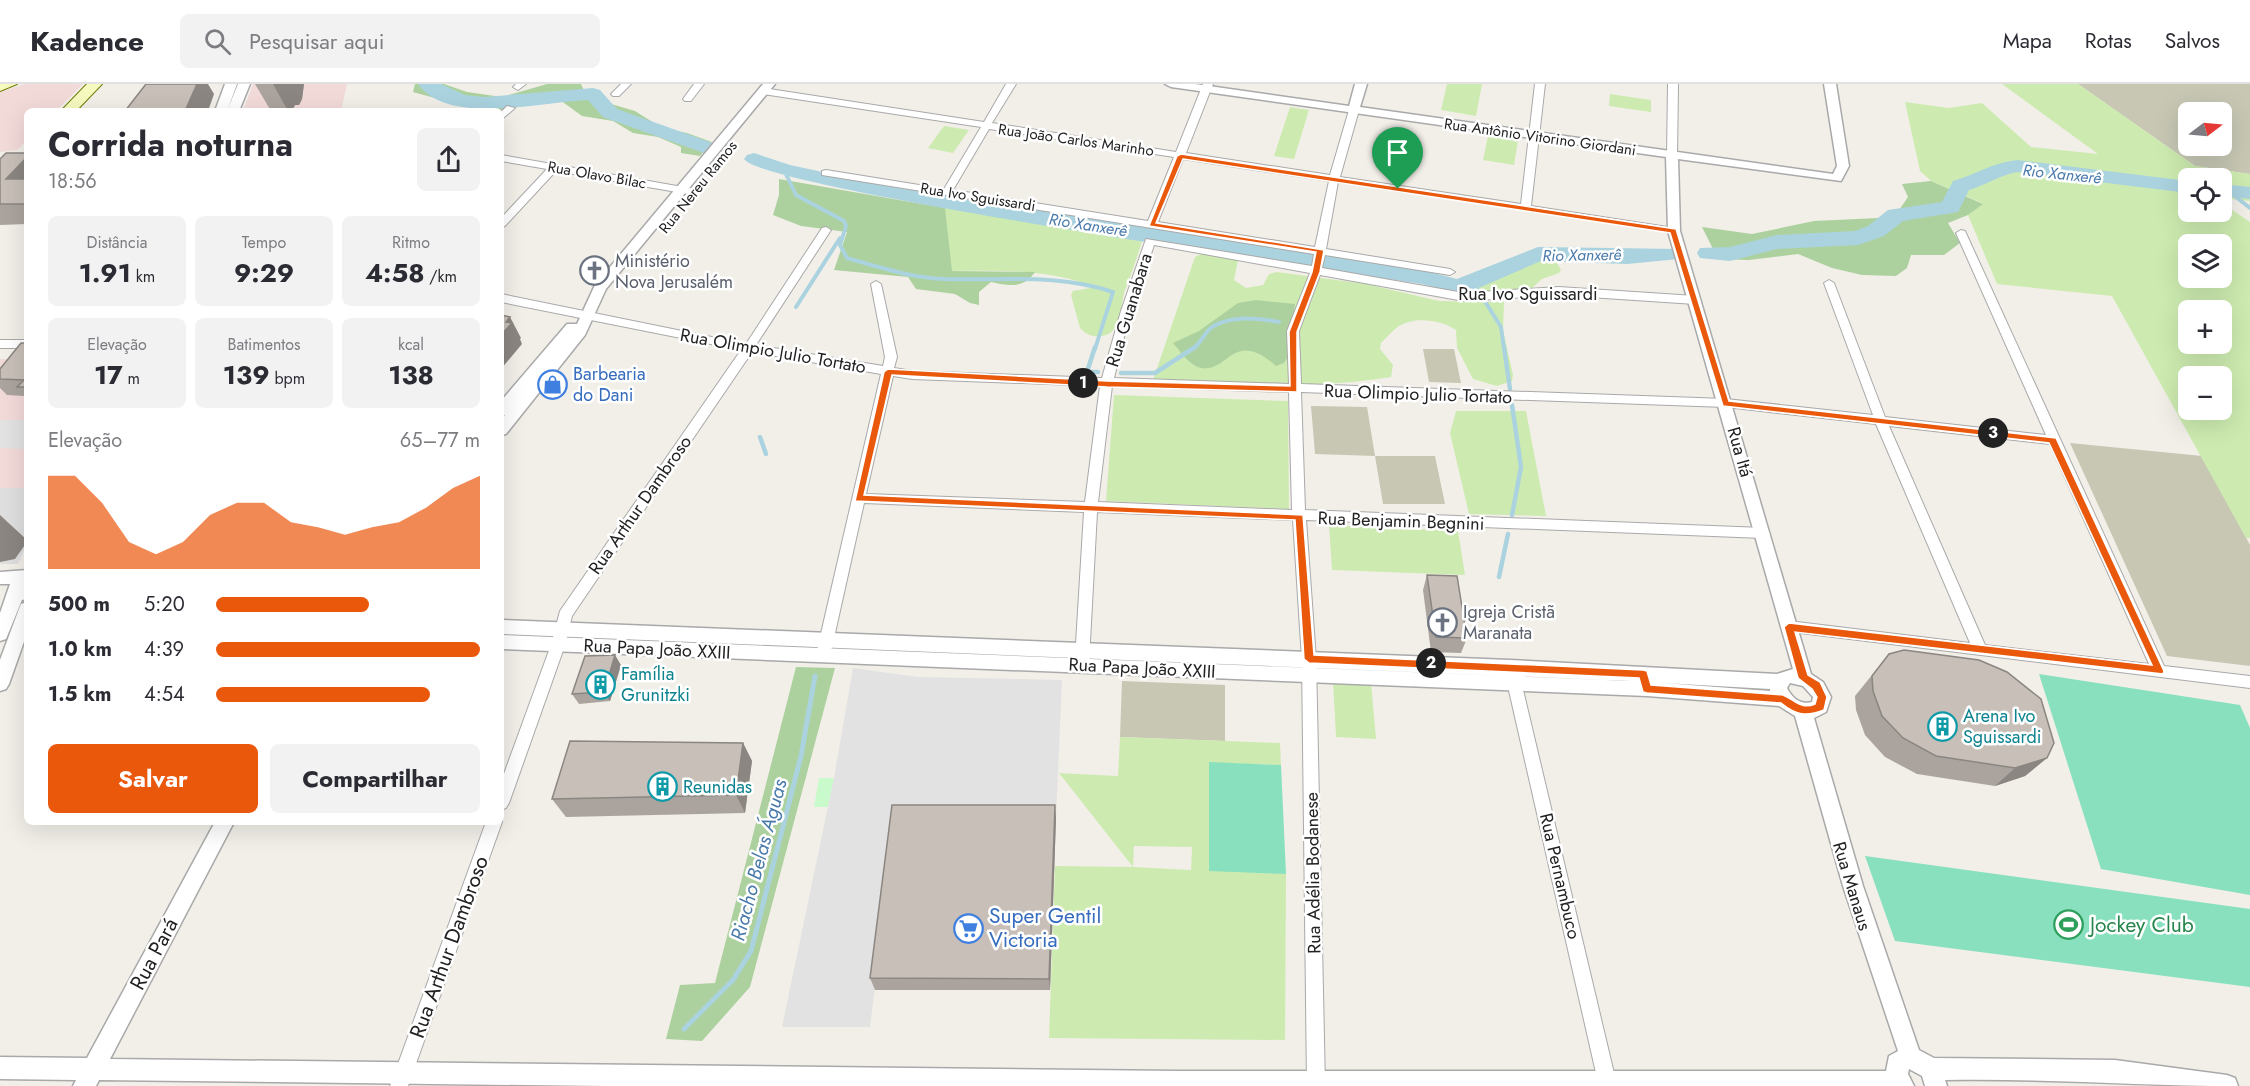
<!DOCTYPE html>
<html lang="pt">
<meta charset="utf-8">
<style>
body{margin:0;font-family:Jost,sans-serif;background:#f2f2f3;color:#2b2b33;height:100vh;display:flex;flex-direction:column;font-size:22px;white-space:nowrap}
*{box-sizing:border-box;margin:0}
p{font-size:20px;color:#7c7c81}
.icon{flex:none;width:33px;height:33px;fill:none;stroke:currentColor;stroke-width:2;stroke-linecap:round;stroke-linejoin:round}
.map{position:relative;flex:1;overflow:hidden}
.side{position:absolute;left:24px;top:24px;width:480px;height:717px;display:flex;flex-direction:column;background:#fff;border-radius:9px;box-shadow:0 6px 24px #0002}
.side>*{flex:none}
.needle{width:39px;rotate:74deg}
.buttons{position:absolute;left:2178px;top:18px;display:grid;gap:12px}
.buttons a{display:grid;place-items:center;width:54px;height:54px;border-radius:9px;background:#fff;box-shadow:0 6px 24px #0002;font-size:30px}
.pin{position:absolute;display:grid;place-items:center;width:51px;height:51px;color:#fff;margin:-62px -26px;border-radius:50% 50% 50% 0;rotate:-45deg;box-shadow:0 0 6px #0007}
.pin .icon{rotate:45deg}
.km{position:absolute;width:30px;height:30px;margin:-15px;border-radius:50%;background:#222;color:#fff;font-size:16px;line-height:30px;text-align:center}
.round{display:grid;place-items:center;flex:none;width:63px;height:63px;border-radius:9px;background:#f2f2f3}
.headline{display:flex;align-items:center;justify-content:space-between;height:102px;padding:0 24px}
h1{font-size:33px;font-weight:700;line-height:45px}
.figures{display:grid;grid-template-columns:repeat(3,1fr);gap:9px;height:102px;padding:6px 24px}
.figures div{display:grid;align-content:center;border-radius:9px;background:#f2f2f3;text-align:center}
.figures b{font-size:26px;font-weight:700}
.figures small{font-size:16px;font-weight:400}
.figures p{font-size:16px}
.chart{height:168px;padding:12px 24px}
.chart p{display:flex;justify-content:space-between}
.chart svg{width:100%;height:108px;margin-top:6px;fill:#ea580c;opacity:.7}
.button{display:flex;gap:12px;margin-top:auto;padding:12px 24px}
.button a{flex:1;height:69px;border-radius:9px;background:#ea580c;color:#fff;font-size:24px;font-weight:700;line-height:69px;text-align:center}
.button a+a{background:#f2f2f3;color:#2b2b33}
ul{padding:0 24px;list-style:none;font-size:20px}
li{display:grid;grid-template-columns:96px 72px 1fr;align-items:center;height:45px}
li i{height:15px;border-radius:8px;background:#ea580c}
header{display:flex;align-items:center;gap:36px;box-sizing:border-box;height:84px;padding:0 30px;background:#fff;border-bottom:2px solid #e1e1e2}
header strong{font-size:28px}
nav{display:flex;gap:33px;margin-inline-start:auto;font-size:21px}
.search{width:420px;height:54px;background:#f2f2f3;display:flex;align-items:center;gap:15px;box-sizing:border-box;padding:0 21px;border-radius:9px;color:#7c7c81;font-size:22px}
.map>svg:first-child{display:block}
.residential{fill:#e0dfdf}
.commercial{fill:#f2dad9}
.construction{fill:#c7c7b4;fill-rule:evenodd}
.grass{fill:#cdebb0;fill-rule:evenodd}
.forest{fill:#add19e}
.park{fill:#c8facc}
.pitch{fill:#88e0be}
.parking{fill:#e2e2e2}
.lines{fill:none;stroke-linecap:round;stroke-linejoin:round}
.stream-far2{stroke:#aad3df;stroke-width:4}
.stream-far1{stroke:#aad3df;stroke-width:4.5}
.stream{stroke:#aad3df;stroke-width:5}
.river{fill:#aad3df;fill-rule:evenodd}
.minor-casing{stroke:#a9a9a9;stroke-width:2}
.tertiary-casing{stroke:#a9a9a9;stroke-width:3}
.secondary-casing{stroke:#707d05;stroke-width:2}
.minor{fill:#fff;fill-rule:evenodd}
.tertiary{fill:#fff;fill-rule:evenodd}
.secondary{fill:#f7fabf;fill-rule:evenodd}
.wall{fill:#aba49e}
.shaded-wall{fill:#8b8681}
.building{fill:#c7bfb8;stroke:#8b8681;stroke-width:1.5}
.route{fill:#ea580c;stroke:#fff;stroke-width:1.5;fill-rule:evenodd}
.labels{text-anchor:middle;dominant-baseline:central;stroke-width:5;stroke-linejoin:round;paint-order:stroke}
.far-street-label{font-size:15px;fill:#222;stroke:#fff}
.far-water-label{font-size:16px;font-style:italic;fill:#4a7aab;stroke:#fff}
.worship-label{font-size:18px;fill:#5b616d;stroke:#fff;text-anchor:start}
.street-label{font-size:18px;fill:#222;stroke:#fff}
.shop-label{font-size:18px;fill:#366cbe;stroke:#fff;text-anchor:start}
.culture-label{font-size:18px;fill:#0d838f;stroke:#fff;text-anchor:start}
.water-label{font-size:20px;font-style:italic;fill:#4a7aab;stroke:#fff}
.near-shop-label{font-size:21px;fill:#366cbe;stroke:#fff;text-anchor:start}
.near-leisure-label{font-size:21px;fill:#27864d;stroke:#fff;text-anchor:start}
.near-street-label{font-size:21px;fill:#222;stroke:#fff}
</style>
<header>
<strong>Kadence</strong>
<div class="search"><svg class="icon" aria-label="search" viewBox="0 0 24 24"><circle cx="10" cy="10" r="6"/><path d="M15 15l6 6"/></svg>Pesquisar aqui</div>
<nav><a>Mapa</a><a>Rotas</a><a>Salvos</a></nav>
</header>
<div class="map">
<svg width="2250" height="1002" viewBox="0 0 2250 1002">
<rect width="100%" height="100%" fill="#f2efe9"/>
<path class="residential" d="M0,404H27V460L18,480H0Z"/>
<path class="commercial" d="M25,0H83L56,27H27V57L17,66L0,68V8Z
M253,0H347L341,27H243Z
M0,275H27V404H0Z"/>
<path class="construction" d="M2078,0H2250V90L2195,82ZM2188,28H2222V62H2188Z
M1423,265H1454L1461,299L1429,298Z
M1311,322L1367,323L1375,372H1435L1445,420H1383L1375,372L1315,370Z
M2070,359L2202,372L2250,461V582L2167,572Z
M1122,597L1225,601V657L1120,653Z"/>
<path class="grass" d="M1447,0H1482L1476,32L1441,26Z
M2002,0H2078L2195,82L2250,90V117L2222,114V94H2188V128H2222V119L2250,138V454H2246L2112,212L1997,200L1968,131L1982,119L1931,97L1920,87L1905,18L1949,24L1982,19L2031,63L2098,70ZM2188,160H2222V194H2188ZM2188,226H2222V260H2188ZM2188,292H2222V326H2188Z
M1610,10L1651,16V28L1609,22Z
M1290,23L1309,26L1294,75L1274,72Z
M944,42L969,46L953,69L928,64Z
M1488,52L1518,57L1514,81L1483,76Z
M945,124L1143,153C1138,172 1132,188 1125,206C1120,221 1122,251 1101,252C1092,253 1087,251 1080,244L1071,211L1073,207L1091,204L1089,201C1044,184 995,187 947,187Z
M1204,169L1238,176L1234,196L1246,204L1263,201L1269,190L1277,188L1366,200L1439,217L1504,218L1503,246L1513,291L1512,297L1497,302L1473,295L1457,264L1456,246C1442,236 1415,232 1399,242C1393,246 1387,253 1381,259L1380,265L1393,281L1391,293C1312,306 1233,299 1153,296L1195,173Z
M1544,174L1556,177L1561,186L1559,189L1542,195L1532,204L1465,209L1529,177Z
M1114,311L1288,317L1289,425L1106,417Z
M1456,327H1526L1546,432L1469,430L1450,349Z
M1329,441L1458,447L1465,491L1332,486Z
M1333,597L1371,599L1376,655L1336,653Z
M1120,653L1280,659L1281,681L1209,679V786L1286,790L1285,956L1049,954L1055,782L1133,783L1059,689L1118,692ZM1134,762L1192,763L1191,786L1133,783Z"/>
<path class="forest" d="M415,0H444L467,8L502,13L547,0H581L587,13L635,27L662,44L687,49L712,58L700,72L681,69V63L658,53L633,49L613,37L582,32L560,16L501,26L453,19L413,8Z
M779,95L945,124L952,187L1035,188C1023,205 1010,202 991,198L979,208V221L970,219L955,210L916,205L908,193L834,186L847,148L801,142L773,131L779,111Z
M1931,97L1983,120L1968,131L1948,139L1960,159L1944,171H1911L1907,184L1896,192L1862,191L1832,184L1798,170L1749,176L1718,175L1702,143L1752,150L1814,137L1878,134L1899,126L1908,113L1902,100Z
M1256,216L1295,220L1288,273L1284,279L1276,282C1233,244 1229,289 1201,284C1189,281 1180,267 1173,259L1199,247L1238,219Z
M796,583L835,584L750,903L702,957L666,955L680,901L715,899Z"/>
<path class="park" d="M819,694H834L828,723H814Z"/>
<path class="pitch" d="M2039,590L2240,621L2250,644V811L2101,785Z
M1209,678L1281,681L1286,790L1209,787Z
M1865,772L2250,825V903L1895,857Z"/>
<path class="parking" d="M0,336H27V365L0,364Z
M853,584L918,593L1062,596L1056,734L896,735L870,943H782L834,694Z"/>
<g class="lines">
<path class="stream-far2" d="M784,86L796,111L844,137L846,142L840,161L847,174C879,183 912,194 945,195C1003,197 1057,189 1113,208L1095,265
M2227,106L2250,124
M1473,198L1477,205
M1486,219L1501,243L1504,265
M796,223L840,154
M1193,265C1201,259 1204,249 1212,243C1232,231 1257,234 1279,238"/>
<path class="stream-far1" d="M1095,263L1087,288H1098
M1504,263L1510,305
M1121,289H1155L1195,263
M1512,321L1521,383L1512,431
M760,353L766,370
M1499,493L1508,450"/>
<path class="stream" d="M684,945L733,896L751,867L801,672L815,592"/>
<path class="river" d="M418,0H441L465,11L485,13L593,4L600,6L617,25L718,61L721,65L718,69H704L603,33L588,16C544,17 448,43 418,0Z
M754,69L790,81L892,103L1422,186L1457,195L1538,163L1679,165L1682,170L1679,175L1627,180L1541,177L1481,203L1457,209L1422,200C1344,188 764,105 744,75L747,71Z
M2017,76L2188,97V109L2017,88C2000,91 1986,101 1969,106L1958,128L1903,137L1884,152L1858,161L1777,165L1730,177L1700,174L1697,169L1700,164L1730,163L1777,151L1855,147L1868,142L1888,126L1942,118L1953,97C1977,90 1992,79 2017,76Z
M2222,100L2250,103V115L2222,112Z"/>
<defs>
<path id="minor" d="M516,0H526L518,6L513,3Z
M621,0H631L619,12H613L611,10Z
M694,0H704L691,17H685L683,15Z
M1006,0H1016L992,39L1176,68L1203,0H1213L1186,69L1330,91L1349,26L1354,23L1359,26L1340,93L1521,120L1535,0H1545L1531,122L1674,144L1679,147L1678,149L1338,98L1326,165L1450,185L1455,188L1450,191L1325,171L1322,184L1464,209L1559,203L1695,212L1701,216L1695,220L1559,211L1464,217L1320,191L1299,247L1301,300L1726,315L1873,331L1824,199L1829,196L1834,199L1885,333L2046,351L1956,149L1961,146L1965,147L2164,582L2250,592V604L1784,547L1782,543L1784,539L1789,537L1970,559L1876,340L1726,323L1301,308L1305,426L1763,444L1770,449L1763,454L1306,436L1316,575L1325,1002H1307L1302,575L1293,436L1097,428L1089,576L1087,580L1082,582L1077,580L1075,576L1084,428L864,419L831,567L829,571L824,573L819,571L817,567L881,290L752,268L572,532L565,561L509,719L506,724L501,726V698L551,561L560,527L741,266L501,218V210L746,260L822,144L826,143L831,146L756,261L883,282L885,273L871,200L876,197L881,200L897,273L894,284L912,287L1102,294L1121,227L1146,155L1312,182L1314,170L822,91V87L826,86L944,105L981,43L763,10L758,7L763,4L984,38ZM989,45L1174,73L1148,137L953,106ZM1183,75L1329,97L1315,163L1158,138ZM1154,161L1310,189L1287,247L1289,300L1114,294L1126,245ZM893,292L912,295L1100,302L1085,418L866,410ZM1112,302L1289,308L1292,426L1098,418ZM1889,342L2050,360L2149,580L1985,561Z
M1668,0H1678L1677,72L1672,75L1667,72Z
M507,22L515,24L501,36V28Z
M501,71L694,105L699,108L694,111L556,87L505,142L501,143V134L547,85L501,77Z
M0,256H27V264H0Z
M1512,583L1517,585L1519,589L1617,1002H1599L1505,589L1507,585Z
M501,736L502,738L408,1002H390L486,738Z"/>
<path id="tertiary" d="M225,0H237L227,27H215Z
M238,0H250L239,27H227Z
M763,0H775L606,205L585,251L506,350L501,351V336L505,331L501,332V317L567,240H577L595,201Z
M1165,0H1195L1349,22L1355,0H1367L1360,23L1833,90L1837,82L1824,0H1836L1849,82L1841,97L1678,75L1680,147L1811,590L1823,598L1831,613L1826,628L1814,634L1863,802L1919,966L1934,974L2115,976L2227,991L2235,994L2238,1002C2140,1002 2043,994 1945,996L1947,1002H1925L1922,992L1909,985L1908,990L1914,1002H604L99,996L96,1002H73L76,996L0,995V973L87,974L215,738H234L110,975L1177,987H1886L1889,972L1898,967L1843,802L1795,632L1779,622L1647,612L501,565V551L1630,597L501,550V536L1510,576L1777,590L1793,585L1668,147L1666,73L1171,3ZM1663,599L1770,605V607ZM1790,599L1803,602L1813,613L1812,618C1800,621 1792,614 1787,604Z
M27,486V515L22,516L6,555L0,557V529L10,500H0V488Z
M27,518V549L9,600L6,605L0,607V576L19,525L21,520Z"/>
<path id="secondary" d="M0,0H17L0,7Z
M87,0H102L76,27H61Z"/>
</defs>
<use href="#minor" class="minor-casing"/>
<use href="#tertiary" class="tertiary-casing"/>
<use href="#secondary" class="secondary-casing"/>
<use href="#minor" class="minor"/>
<use href="#tertiary" class="tertiary"/>
<use href="#secondary" class="secondary"/>
</g>
<path class="wall" d="M255,0H304L302,15L299,21H295L293,25L289,27H271Z
M27,69V140L0,141V75Z
M27,259V313L25,312L7,311L0,304V285Z
M1427,491L1467,554L1461,569L1431,568L1423,506Z
M1889,570L2047,674L2025,692L1995,702L1917,690L1885,673L1865,651L1856,626L1855,612Z
M621,581L610,617L579,620L572,610Z
M743,659L752,677L745,729L566,733L552,715Z
M1056,734L1050,906H875L870,894Z"/>
<path class="shaded-wall" d="M197,0H208L214,10L208,27H185Z
M273,0H304L302,15L299,21H295L293,25L288,27Z
M27,73V110L6,95Z
M510,233L521,254L520,255L522,260L501,285V251L506,238Z
M0,431L27,456V458L15,475L0,478Z
M615,571L621,581L610,617L604,608Z
M743,659L752,677L745,729L736,711Z
M2047,674L2025,692L1995,702L2015,684Z
M1055,721L1056,734L1050,906L1049,895Z"/>
<path class="building" d="M146,0H197L185,27H125Z
M6,69H27V73L6,95H27V120H0V75Z
M501,231L510,233L506,238L512,239L501,251Z
M21,259H27V303H17L24,296L0,295V285Z
M1427,491L1457,492L1467,554L1436,553Z
M1904,566L1979,576L2007,588L2041,615L2054,659L2047,674L2015,684L1936,672L1903,654L1882,632L1873,607L1872,592L1889,570Z
M615,571L604,608L572,610L585,572Z
M570,657L743,659L736,711L552,715Z
M892,721H1055L1049,895L870,894Z"/>
<path class="route" d="M1181,70L1676,145L1729,317L2056,354L2164,587L2163,590L1795,548L1808,591L1820,598L1827,613L1824,626C1806,633 1796,631 1781,619L1647,609L1643,608L1639,594L1309,579L1304,575L1295,436L855,417L884,288L888,285L1107,297L1290,302L1289,248L1312,188L1316,168L1149,142L1177,72ZM1183,75L1670,149L1723,322L2049,359L2152,581L1789,539L1784,543L1798,594L1812,605L1817,613L1815,620C1801,626 1795,616 1783,611L1651,601L1647,587L1643,586L1314,571L1303,431L864,411L892,291L1107,303L1297,308V248L1320,188L1324,166L1156,139Z"/>
<defs>
<symbol id="church-ring" viewBox="-11 -11 22 22"><circle r="9.5" fill="#fff" stroke="#6b7280" stroke-width="1.5"/><path d="M-1.2-6h2.4v3.5h3.3v2.4h-3.3V6h-2.4V-.1h-3.3v-2.4h3.3Z" fill="#6b7280"/></symbol>
<symbol id="shop-ring" viewBox="-11 -11 22 22"><circle r="9.5" fill="#fff" stroke="#3f7fe0" stroke-width="1.5"/><path d="M-5-2.5h2.3a2.7 3.5 0 0 1 5.4 0H5L5.5 6h-11ZM-1.5-2.5h3a1.5 2.3 0 0 0-3 0Z" fill="#3f7fe0"/></symbol>
<symbol id="building-ring" viewBox="-11 -11 22 22"><circle r="9.5" fill="#fff" stroke="#0f9aa8" stroke-width="1.5"/><path d="M-4-6H4V6H1V3H-1V6H-4ZM-2.5-4.3h1.7v1.8h-1.7ZM.8-4.3h1.7v1.8H.8ZM-2.5-1h1.7V.8h-1.7ZM.8-1h1.7V.8H.8Z" fill="#0f9aa8"/></symbol>
<symbol id="stadium-ring" viewBox="-11 -11 22 22"><circle r="9.5" fill="#fff" stroke="#2e9e5b" stroke-width="1.5"/><path d="M0-5a6.5 5 0 1 0 0 10a6.5 5 0 1 0 0-10ZM-3.5-1.8h7v3.6h-7Z" fill="#2e9e5b"/></symbol>
<symbol id="supermarket-ring" viewBox="-11 -11 22 22"><circle r="9.5" fill="#fff" stroke="#3f7fe0" stroke-width="1.5"/><path d="M-6-5.5h2.5l.6 2H6L4.5 2H-2.5L-4.4-4H-6ZM-1.5 3.2a1.3 1.3 0 1 0 .1 0ZM3 3.2a1.3 1.3 0 1 0 .1 0Z" fill="#3f7fe0"/></symbol>
</defs>
<g fill-rule="evenodd">
<use href="#church-ring" x="578" y="170" width="33" height="33"/>
<use href="#shop-ring" x="536" y="284" width="33" height="33"/>
<use href="#church-ring" x="1426" y="522" width="33" height="33"/>
<use href="#building-ring" x="584" y="584" width="33" height="33"/>
<use href="#building-ring" x="1926" y="626" width="33" height="33"/>
<use href="#building-ring" x="646" y="686" width="33" height="33"/>
<use href="#stadium-ring" x="2052" y="824" width="33" height="33"/>
<use href="#supermarket-ring" x="952" y="828" width="33" height="33"/>
</g>
<g class="labels">
<g class="far-street-label">
<text transform="translate(1540 53) rotate(8)">Rua Antônio Vitorino Giordani</text>
<text transform="translate(1076 56) rotate(8)">Rua João Carlos Marinho</text>
<text transform="translate(597 91) rotate(10)">Rua Olavo Bilac</text>
<text transform="translate(698 103) rotate(-51)">Rua Nereu Ramos</text>
<text transform="translate(978 113) rotate(9)">Rua Ivo Sguissardi</text>
</g>
<g class="far-water-label">
<text transform="translate(2062 90) rotate(6)">Rio Xanxerê</text>
<text transform="translate(1088 141) rotate(9)">Rio Xanxerê</text>
<text transform="translate(1582 171) rotate(-1)">Rio Xanxerê</text>
</g>
<g class="worship-label">
<text x="615" y="177">Ministério<tspan x="615" dy="21">Nova Jerusalém</tspan></text>
<text x="1463" y="528">Igreja Cristã<tspan x="1463" dy="21">Maranata</tspan></text>
</g>
<g class="street-label">
<text x="1528" y="210">Rua Ivo Sguissardi</text>
<text transform="translate(1129 226) rotate(-73)">Rua Guanabara</text>
<text transform="translate(773 267) rotate(10)">Rua Olimpio Julio Tortato</text>
<text transform="translate(1418 310) rotate(2)">Rua Olimpio Julio Tortato</text>
<text transform="translate(1740 368) rotate(74)">Rua Itá</text>
<text transform="translate(640 421) rotate(-55)">Rua Arthur Dambroso</text>
<text transform="translate(1401 437) rotate(2)">Rua Benjamin Begnini</text>
<text transform="translate(657 565) rotate(3)">Rua Papa João XXIII</text>
<text transform="translate(1142 584) rotate(3)">Rua Papa João XXIII</text>
<text transform="translate(1313 789) rotate(-91)">Rua Adélia Bodanese</text>
<text transform="translate(1560 792) rotate(77)">Rua Pernambuco</text>
<text transform="translate(1852 802) rotate(73)">Rua Manaus</text>
</g>
<g class="shop-label">
<text x="573" y="290">Barbearia<tspan x="573" dy="21">do Dani</tspan></text>
</g>
<g class="culture-label">
<text x="621" y="590">Família<tspan x="621" dy="21">Grunitzki</tspan></text>
<text x="1963" y="632">Arena Ivo<tspan x="1963" dy="21">Sguissardi</tspan></text>
<text x="683" y="703">Reunidas</text>
</g>
<g class="water-label">
<text transform="translate(759 776) rotate(-75)">Riacho Belas Águas</text>
</g>
<g class="near-shop-label">
<text x="989" y="832">Super Gentil<tspan x="989" dy="24">Victoria</tspan></text>
</g>
<g class="near-leisure-label">
<text x="2090" y="841">Jockey Club</text>
</g>
<g class="near-street-label">
<text transform="translate(449 863) rotate(-70)">Rua Arthur Dambroso</text>
<text transform="translate(154 870) rotate(-62)">Rua Pará</text>
</g>
</g>
</svg>
<div class="buttons">
<a><svg class="needle" viewBox="-14 -14 28 28"><path d="M0-13l5 13h-10z" fill="#e53935"/><path d="M0 13l5-13h-10z" fill="#7c7c81"/></svg></a>
<a><svg class="icon" aria-label="locate" viewBox="0 0 24 24"><circle cx="12" cy="12" r="6"/><path d="M12 2v4M12 18v4M2 12h4M18 12h4"/></svg></a>
<a><svg class="icon" aria-label="layers" viewBox="0 0 24 24"><path d="M12 4l9 5-9 5-9-5zM3 14l9 5 9-5"/></svg></a>
<a>+</a>
<a>−</a>
</div>
<div class="pin" style="left:1398px;top:105px;background:#1e9e55"><svg class="icon" aria-label="arrive" viewBox="0 0 24 24"><path d="M6 21V4h12l-3 4 3 4H6"/></svg></div>
<b class="km" style="left:1083px;top:299px">1</b>
<b class="km" style="left:1431px;top:579px">2</b>
<b class="km" style="left:1993px;top:349px">3</b>
<section class="side">
<div class="headline"><div><h1>Corrida noturna</h1><p>18:56</p></div><a class="round"><svg class="icon" aria-label="share" viewBox="0 0 24 24"><path d="M12 15V3M7 8l5-5 5 5M5 13v7h14v-7"/></svg></a></div>
<div class="figures">
<div><p>Distância</p><b>1.91<small> km</small></b></div>
<div><p>Tempo</p><b>9:29</b></div>
<div><p>Ritmo</p><b>4:58<small> /km</small></b></div>
</div>
<div class="figures">
<div><p>Elevação</p><b>17<small> m</small></b></div>
<div><p>Batimentos</p><b>139<small> bpm</small></b></div>
<div><p>kcal</p><b>138</b></div>
</div>
<div class="chart"><p><span>Elevação</span>65–77 m</p>
<svg viewBox="0 0 160 44" preserveAspectRatio="none"><path d="M0 44V6L10 6L20 17L30 33L40 38L50 33L60 22L70 17L80 17L90 25L100 27L110 30L120 27L130 25L140 19L150 11L160 6V44z"/></svg>
</div>
<ul>
<li><b>500 m</b>5:20<i style="width:58%"></i></li>
<li><b>1.0 km</b>4:39<i style="width:100%"></i></li>
<li><b>1.5 km</b>4:54<i style="width:81%"></i></li>
</ul>
<div class="button"><a>Salvar</a><a>Compartilhar</a></div>
</section>
</div>
